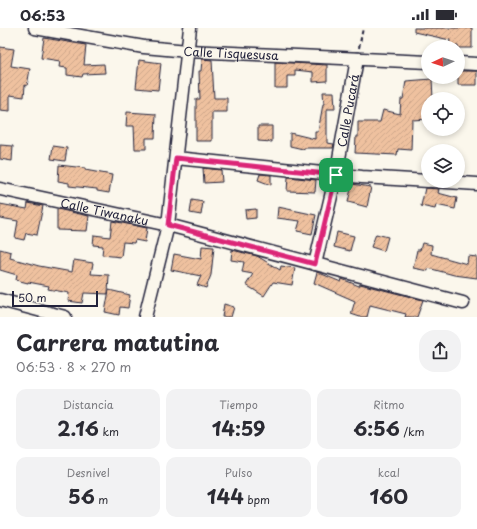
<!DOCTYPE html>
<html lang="es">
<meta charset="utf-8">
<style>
body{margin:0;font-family:"Playpen Sans",sans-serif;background:#f2f2f3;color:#2b2b33;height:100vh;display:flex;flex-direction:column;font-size:15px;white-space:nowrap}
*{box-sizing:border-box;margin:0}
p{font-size:13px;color:#7c7c81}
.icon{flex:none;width:22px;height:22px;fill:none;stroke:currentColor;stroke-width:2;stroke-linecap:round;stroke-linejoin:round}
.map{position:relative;height:289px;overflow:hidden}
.side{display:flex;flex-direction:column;background:#fff;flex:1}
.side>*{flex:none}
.needle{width:26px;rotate:266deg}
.controls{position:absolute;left:421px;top:12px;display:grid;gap:8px}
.controls a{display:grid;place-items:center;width:44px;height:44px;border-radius:50%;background:#fff;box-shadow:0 2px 6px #0003;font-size:20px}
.scale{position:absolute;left:12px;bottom:10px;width:86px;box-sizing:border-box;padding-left:4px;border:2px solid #22223b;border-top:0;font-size:11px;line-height:14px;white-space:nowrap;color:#22223b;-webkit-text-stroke:3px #fbf7ec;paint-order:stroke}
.pin{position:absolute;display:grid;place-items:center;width:34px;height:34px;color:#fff;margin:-17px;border-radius:8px;box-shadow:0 2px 6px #0006}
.round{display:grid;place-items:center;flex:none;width:42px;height:42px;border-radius:16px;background:#f2f2f3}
.head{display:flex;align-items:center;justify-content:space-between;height:68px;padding:0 16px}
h1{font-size:22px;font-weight:700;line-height:30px}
.metrics{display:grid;grid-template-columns:repeat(3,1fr);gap:6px;height:68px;padding:4px 16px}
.metrics div{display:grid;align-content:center;border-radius:10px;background:#f2f2f3;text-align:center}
.metrics b{font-size:20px;font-weight:700}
.metrics small{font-size:11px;font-weight:400}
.metrics p{font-size:11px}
.status{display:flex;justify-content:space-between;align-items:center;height:28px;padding:0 20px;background:#fff;direction:ltr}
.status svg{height:11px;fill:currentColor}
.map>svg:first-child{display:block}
.building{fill:url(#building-hatch);stroke:#22223b}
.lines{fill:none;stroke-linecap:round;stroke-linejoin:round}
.minor-casing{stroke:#22223b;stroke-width:15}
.path{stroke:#22223b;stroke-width:2;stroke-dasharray:4 3;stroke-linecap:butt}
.minor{stroke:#fbf7ec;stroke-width:12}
.route-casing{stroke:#fff;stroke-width:8}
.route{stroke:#db2777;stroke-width:5}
.labels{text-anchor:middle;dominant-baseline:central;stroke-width:3;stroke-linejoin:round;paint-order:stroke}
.street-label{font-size:12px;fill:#22223b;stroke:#fbf7ec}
</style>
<div class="status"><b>06:53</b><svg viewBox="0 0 49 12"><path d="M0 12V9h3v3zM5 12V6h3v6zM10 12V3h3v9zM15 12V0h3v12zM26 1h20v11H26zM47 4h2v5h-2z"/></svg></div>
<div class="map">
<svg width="477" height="289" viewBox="0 0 477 289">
<defs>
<pattern id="building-hatch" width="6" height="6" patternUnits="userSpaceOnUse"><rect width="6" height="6" fill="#efc19f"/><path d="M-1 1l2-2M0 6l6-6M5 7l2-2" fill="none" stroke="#cda68a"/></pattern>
</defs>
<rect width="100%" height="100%" fill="#fbf7ec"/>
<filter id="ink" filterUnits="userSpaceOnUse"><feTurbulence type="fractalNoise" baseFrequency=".025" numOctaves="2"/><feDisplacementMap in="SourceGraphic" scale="8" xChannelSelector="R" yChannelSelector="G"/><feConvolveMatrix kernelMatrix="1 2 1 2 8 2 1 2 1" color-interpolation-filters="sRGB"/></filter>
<g filter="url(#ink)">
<path class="building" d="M414,0H472V20H458V18H449L450,12L414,4Z
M44,10L86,17L84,37L104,36L105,45L83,46L82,49L67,47V40L59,39L60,33L41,30Z
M0,19L14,21L11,38L30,41L27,58L25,57L24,69L10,67V83L0,82Z
M202,31L212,32L214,70H227V84H212V113H196V71H200L199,43H201Z
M139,32L161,35L158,62L136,60Z
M275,34L327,37V53L313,54V44L295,42V48H287V60H275Z
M458,43H477V57H458Z
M432,51L433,71H428V91L412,92L411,122L398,121L397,127L355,125L356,109H358V94H380L383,82L400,86L401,71H403L406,53Z
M323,64H334L335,81H327V115L334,116L333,120H304L303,121L290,118V105L315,111V104H318L323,76H324Z
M127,84L156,86L155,110H146V121H135L134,98H126Z
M258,98H272V114L258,113Z
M0,117L13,118L12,133L0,131Z
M53,118L67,120L65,133L51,131Z
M59,137L85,140V142L112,147L109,165L97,163V161L69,158V155L58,153Z
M203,140L221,142L222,154L204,155Z
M260,146L271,147V157L258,152Z
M288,149L316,152L315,164L287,163Z
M352,156L371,159L367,179L348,174Z
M425,160L439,161L438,165L457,170L455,181L436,177L435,181L421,178Z
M192,172L203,174L201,187L190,185Z
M28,175L43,178L37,207L26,205L24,212L15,210L18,193L0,190V176L27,181Z
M278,179L316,187L312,206L297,203L300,193L277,190Z
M57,181L89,188L87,203L57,202Z
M256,181V190L246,191L245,182Z
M112,193L147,200L145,214L135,212L134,215L123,214L121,229L102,227L103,218L93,217L94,207L110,209Z
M337,204L354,208L350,223L334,219Z
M376,206L388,209L384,223L371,219Z
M422,215L432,217L431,226L467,236L468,228L477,229V250L454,247L428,240V243L413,240L417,222H420Z
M202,218L214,219L211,247L206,260L197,257L201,248L171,242L174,226L201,231Z
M0,221L11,224L10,230L39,238L72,244L74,232L93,235L91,246L109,247L108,266L84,265L82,275L68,273L69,265L48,261L49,258L28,254V255L16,252L17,247L0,242Z
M232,222L257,228L280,242L281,238L295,240L292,257L273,254L264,268L246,257L253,246L242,244L244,234L231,232Z
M317,244L341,254L342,251L359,258L360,256L423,272L417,289H405L406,286L370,277L367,289H360L351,286L355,273L314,255Z
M109,262L130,267L128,280L120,279L119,287L105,284Z
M224,276L234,279L231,289H222Z"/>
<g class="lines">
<defs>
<g id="minor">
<path id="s1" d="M35,0L144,19L188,23L428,34"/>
<path d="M458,35L477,36"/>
<path d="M176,130L362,149L428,153"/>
<path d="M432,153L477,156"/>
<path id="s2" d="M0,161L168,197L463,275"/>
<path id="s3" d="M315,236L336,147L357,31"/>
<path d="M0,272L65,289"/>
<path d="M145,289L168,197L190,0"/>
</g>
</defs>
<use href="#minor" class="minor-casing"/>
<path class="path" d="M359,20L363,0"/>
<use href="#minor" class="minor"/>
</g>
</g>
<g class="lines" filter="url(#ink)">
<defs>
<path id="route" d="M176,130L336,147L315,236L168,197Z"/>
</defs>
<use href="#route" class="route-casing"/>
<use href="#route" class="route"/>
</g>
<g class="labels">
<g class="street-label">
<text stroke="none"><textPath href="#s1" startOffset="198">Calle Tisquesusa</textPath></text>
<text stroke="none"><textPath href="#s3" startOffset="157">Calle Pucará</textPath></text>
<text stroke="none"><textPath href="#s2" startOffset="107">Calle Tiwanaku</textPath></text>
</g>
</g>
</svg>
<div class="controls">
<a><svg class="needle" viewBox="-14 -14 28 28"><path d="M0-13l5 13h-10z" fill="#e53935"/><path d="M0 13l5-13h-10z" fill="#7c7c81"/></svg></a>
<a><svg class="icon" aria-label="locate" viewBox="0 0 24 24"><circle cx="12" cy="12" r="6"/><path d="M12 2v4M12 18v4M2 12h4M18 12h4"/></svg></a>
<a><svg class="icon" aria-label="layers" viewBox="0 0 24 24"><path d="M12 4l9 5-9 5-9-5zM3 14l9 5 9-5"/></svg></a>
</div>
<div class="scale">50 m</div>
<div class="pin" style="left:336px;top:147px;background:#1e9e55"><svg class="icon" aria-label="arrive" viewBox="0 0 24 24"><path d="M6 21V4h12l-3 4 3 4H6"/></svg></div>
</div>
<section class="side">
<div class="head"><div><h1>Carrera matutina</h1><p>06:53 · 8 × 270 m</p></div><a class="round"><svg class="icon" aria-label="share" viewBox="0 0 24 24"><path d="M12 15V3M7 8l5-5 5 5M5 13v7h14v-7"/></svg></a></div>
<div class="metrics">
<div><p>Distancia</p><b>2.16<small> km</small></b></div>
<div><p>Tiempo</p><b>14:59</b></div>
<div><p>Ritmo</p><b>6:56<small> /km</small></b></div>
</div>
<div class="metrics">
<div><p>Desnivel</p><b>56<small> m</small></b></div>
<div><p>Pulso</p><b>144<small> bpm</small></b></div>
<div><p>kcal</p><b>160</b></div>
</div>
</section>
